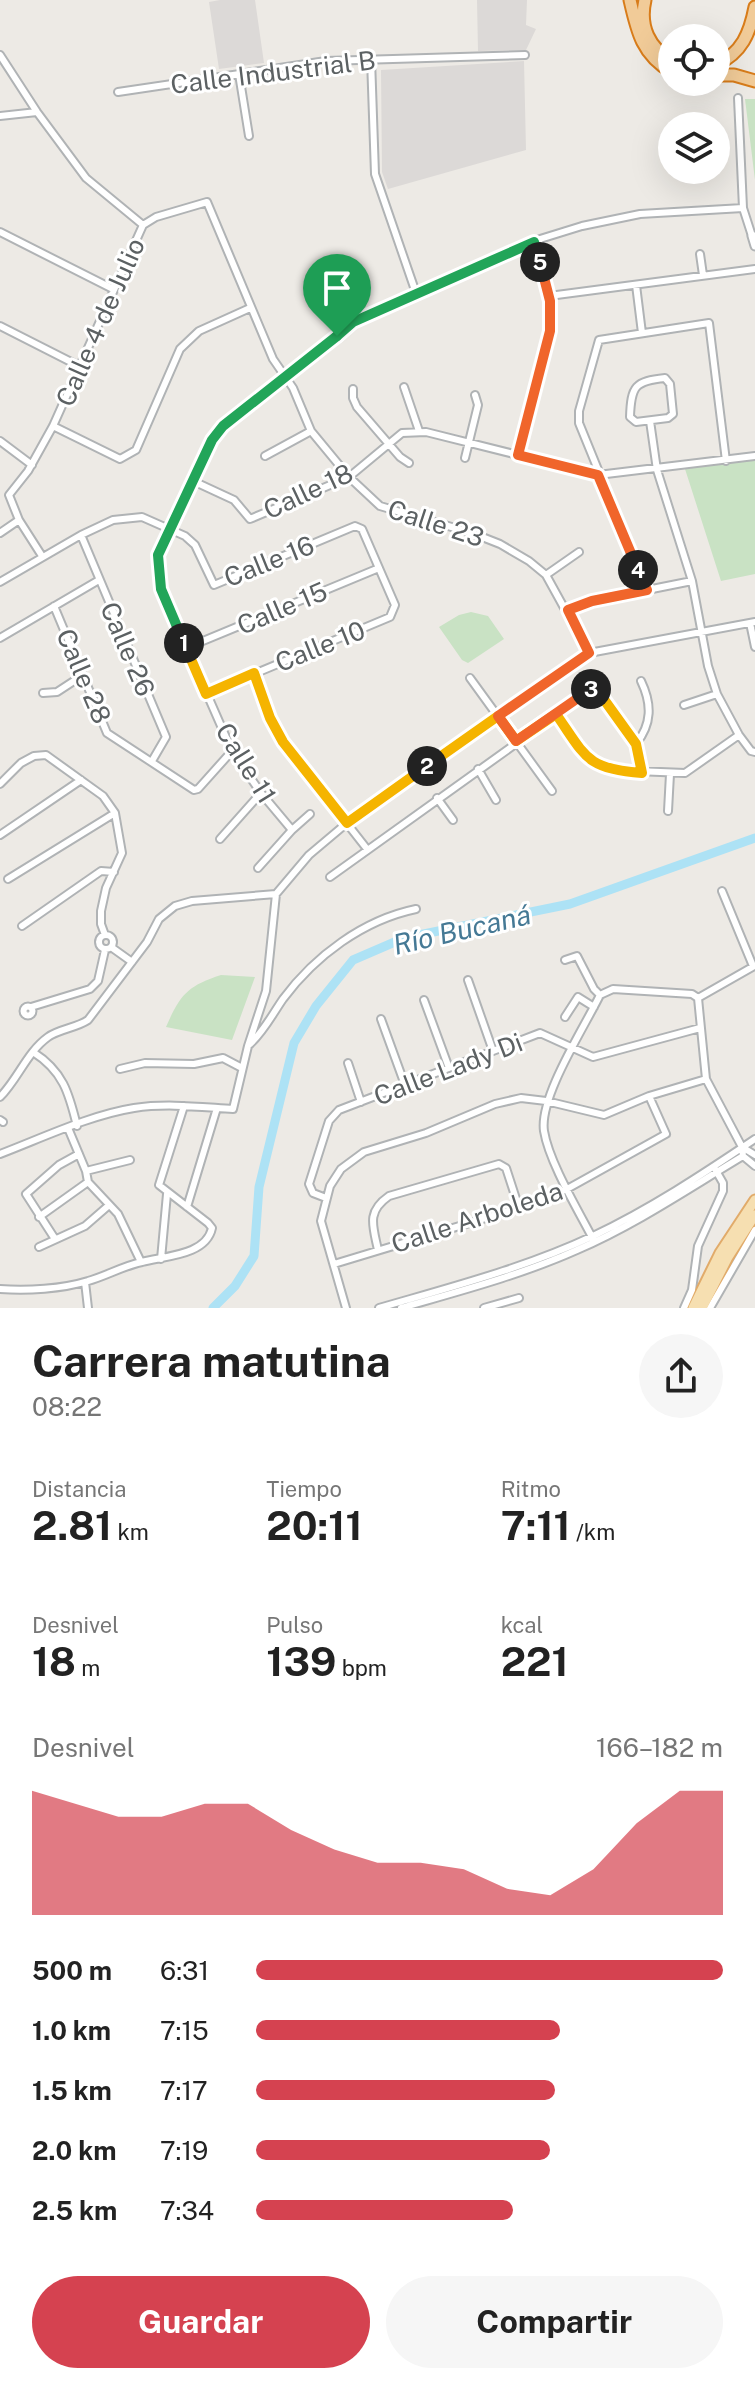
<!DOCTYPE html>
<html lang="es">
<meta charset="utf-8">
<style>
body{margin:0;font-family:"Public Sans",sans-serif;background:#f6f6f6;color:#222;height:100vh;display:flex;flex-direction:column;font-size:30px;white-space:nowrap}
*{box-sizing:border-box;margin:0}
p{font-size:26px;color:#767676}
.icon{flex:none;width:44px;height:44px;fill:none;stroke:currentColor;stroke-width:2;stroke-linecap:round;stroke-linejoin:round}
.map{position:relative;height:1308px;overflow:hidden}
.panel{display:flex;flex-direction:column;background:#fff;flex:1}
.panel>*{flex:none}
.tools{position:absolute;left:658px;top:24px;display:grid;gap:16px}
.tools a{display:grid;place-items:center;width:72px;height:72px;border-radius:50%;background:#fff;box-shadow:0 8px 32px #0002;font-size:40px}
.pin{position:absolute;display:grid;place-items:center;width:68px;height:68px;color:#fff;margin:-82px -34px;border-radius:50% 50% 50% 0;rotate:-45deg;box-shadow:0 0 8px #0007}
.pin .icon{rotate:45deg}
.km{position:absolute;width:40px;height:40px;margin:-20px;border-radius:50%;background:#222;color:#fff;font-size:22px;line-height:40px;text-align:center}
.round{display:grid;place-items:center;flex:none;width:84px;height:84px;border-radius:42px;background:#f6f6f6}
.summary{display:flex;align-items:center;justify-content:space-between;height:136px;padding:0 32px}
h1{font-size:44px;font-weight:700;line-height:60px}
.metrics{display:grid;grid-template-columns:repeat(3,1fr);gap:12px;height:136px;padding:8px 32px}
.metrics div{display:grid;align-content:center}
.metrics b{font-size:40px;font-weight:700}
.metrics small{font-size:22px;font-weight:400}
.metrics p{font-size:22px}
.chart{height:224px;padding:16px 32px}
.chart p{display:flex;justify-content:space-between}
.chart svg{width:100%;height:144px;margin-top:8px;fill:#d54250;opacity:.7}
.cta{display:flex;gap:16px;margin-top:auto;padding:16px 32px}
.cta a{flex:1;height:92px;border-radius:48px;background:#d54250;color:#fff;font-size:32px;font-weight:700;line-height:92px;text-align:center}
.cta a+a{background:#f6f6f6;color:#222}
ul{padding:0 32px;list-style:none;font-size:26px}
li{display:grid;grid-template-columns:128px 96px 1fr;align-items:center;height:60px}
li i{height:20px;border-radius:10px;background:#d54250}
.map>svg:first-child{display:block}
.industrial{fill:#dcd9d7}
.green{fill:#c9e2c4}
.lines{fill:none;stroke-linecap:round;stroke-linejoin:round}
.river{stroke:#ade2f5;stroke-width:9}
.minor-casing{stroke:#b0b3b5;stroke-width:10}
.tertiary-casing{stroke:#b0b3b5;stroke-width:11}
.primary-casing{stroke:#e1ab6a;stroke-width:13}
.motorway-casing{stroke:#d87c1a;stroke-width:15}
.minor{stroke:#fff;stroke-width:6}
.tertiary{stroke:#fff;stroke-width:7}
.primary{stroke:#f6dfb1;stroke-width:9}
.motorway{stroke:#f1cb98;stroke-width:11}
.split-1-casing{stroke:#fff;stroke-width:16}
.split-2-casing{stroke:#fff;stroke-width:16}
.split-3-casing{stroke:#fff;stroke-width:16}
.split-4-casing{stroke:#fff;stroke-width:16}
.split-5-casing{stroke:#fff;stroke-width:16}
.split-6-casing{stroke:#fff;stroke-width:16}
.split-1{stroke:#22a559;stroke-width:10}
.split-2{stroke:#f5b400;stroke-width:10}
.split-3{stroke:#f5b400;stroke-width:10}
.split-4{stroke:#f0652b;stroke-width:10}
.split-5{stroke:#f0652b;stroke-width:10}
.split-6{stroke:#22a559;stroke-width:10}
.labels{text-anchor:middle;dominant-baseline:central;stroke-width:6;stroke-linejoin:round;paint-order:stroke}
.street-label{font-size:26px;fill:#5c6163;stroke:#fff}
.water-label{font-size:28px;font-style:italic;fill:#457995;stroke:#fff}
</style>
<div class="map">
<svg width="755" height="1308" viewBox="0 0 755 1308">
<rect width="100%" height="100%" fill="#edeae5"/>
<path class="industrial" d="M220,0H255L264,63L219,69L209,2Z
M477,0H527L526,25L536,29L526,50L478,51Z
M524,61L526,150L388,189L382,172L381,70Z"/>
<path class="green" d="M745,99H755V180Z
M755,459V574L721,581L685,469Z
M471,612L488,616L504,639L468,663L462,660L439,627L459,615Z
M221,975L255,977L232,1040L166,1027C180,995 187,986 221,975Z"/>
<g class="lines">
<path class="river" d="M213,1308L235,1286L254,1256L259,1187L294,1043L316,1006L353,960L404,938L570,904L755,838"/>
<defs>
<path id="minor" d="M0,55L37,112L86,178L143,225
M371,59L375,174L416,293
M239,74L249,136
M118,92L326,61L525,55
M738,98L743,208L752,236
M0,116L37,112
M0,232L113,289
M700,254L703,275
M636,285L642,333
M549,296L755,269
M0,326L79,366
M665,378L670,384L673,414L668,418L636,422L630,417C631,386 635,381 665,378Z
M404,387L419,431
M353,389V398L357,407L400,457L409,463
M650,421L657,470L692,581L708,666L717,694L739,735L751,751L755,752
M53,426L120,459L136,450L180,349L199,331L250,308
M0,441L32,465
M518,455L550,331V301L534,242
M265,456L311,431
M465,458L478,405L475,395
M193,481L234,500L250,519L349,477L402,433L426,432L598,475L755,456
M0,533L19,520
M81,535L166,737L152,761
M42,556L19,520L9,495L28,471L53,426L143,225L156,217L207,202L273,359L293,388L311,431L349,477L380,506L472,533L500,544L529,561L546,575L589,653
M546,575L579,552
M0,582L81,535L113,520L142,517L185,536L195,545L214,585L355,526L362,529L395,605L390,617L206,694
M647,590L579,423V411L599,340L709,323L726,461
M54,606L107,733L194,790L198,789L232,751
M568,610L592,601L692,581
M750,623L755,647
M0,638L99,580
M186,648L379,568
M254,673L270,718L283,742L367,849
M470,678L552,791
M43,693L57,692L83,675
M684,705L717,694
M556,714L583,753L595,764L611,770L685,773L739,735
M636,744C652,724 652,704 641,681
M478,769L496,800
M0,784L21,763L34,756L46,755L103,796L115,813L122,853L106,888L101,911V924L105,935
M437,798L453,820
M668,811L670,774
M292,830L261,793L232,751L161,589L158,555L217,432L353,322L540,239L582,226L640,214L743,208
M0,835L81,780
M220,839L261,793
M258,868L292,830L310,814
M330,877L595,687L636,744L642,773
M8,879L115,813
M722,891L753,966
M22,926L101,871L114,872
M99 942a7 7 0 1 1 14 0a7 7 0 1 1-14 0Z
M111,947L132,962
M565,960L577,956L594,989L600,995
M468,980L493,1051
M698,998L706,1079L742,1147L743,1156L755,1166
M698,998L754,966
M424,1000L449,1068
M23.5 1011a4.5 4.5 0 1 1 9 0a4.5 4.5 0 1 1-9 0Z
M31,1007L90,989L98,981L105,950
M565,1017L578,997L594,1007
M381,1019L405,1085
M250,1044C264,1031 272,1015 283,999C315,956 363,920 416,909
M33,1052C63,1071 69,1093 77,1126
M348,1063L361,1102
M120,1069L145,1063L194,1064L223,1058L242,1068
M0,1097C18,1079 27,1052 48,1037C59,1029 76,1028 88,1020L147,942L159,919L175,906L192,901L276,894L309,855L347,823L589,653L755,622
M0,1120L3,1122
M68,1128L86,1171L88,1182L118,1214L141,1262
M742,1147L755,1155
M0,1154C42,1138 90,1115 134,1108C167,1103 200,1107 233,1109L248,1046L266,991L276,894
M86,1171L130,1160
M326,1198L313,1193L309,1184L329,1121L339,1110L540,1033L593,1057L700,1028
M187,1207L217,1108
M39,1217L88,1182
M55,1239L26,1194L59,1165L79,1154
M593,1239C578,1210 549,1162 544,1131C539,1097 584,1028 600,995L613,989L692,994L698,998
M39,1247L85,1226L108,1206
M378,1250C373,1226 366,1212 389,1196L499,1164L506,1168L519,1208
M161,1259L167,1194
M334,1264L519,1208L567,1189L666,1134L649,1096
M85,1282L88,1308
M0,1289C27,1291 62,1289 88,1281C106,1276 123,1266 142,1262C163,1256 206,1256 212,1228L208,1223L159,1185L184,1106
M346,1308L321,1221L330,1186L341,1169L364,1152L426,1133L495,1104L521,1098L546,1101L604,1115L649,1096L706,1079
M379,1308C451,1287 525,1268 593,1236C650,1209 703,1174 755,1139
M401,1308C460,1291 521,1275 577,1250C635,1225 688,1189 743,1156
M484,1308L519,1298
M684,1308L692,1290L698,1246L723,1191V1183L715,1169
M710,1308L755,1230"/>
<path id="tertiary" d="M755,236H752L755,246"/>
<path id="primary" d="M693,1308L720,1253L755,1200
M702,1308L728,1257L755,1215"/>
<path id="motorway" d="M630,0C637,31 642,55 672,72
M645,0C639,26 649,48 672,61
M716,65C742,53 750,33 755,7
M716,75H734L755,81"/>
</defs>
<use href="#minor" class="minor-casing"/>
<use href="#tertiary" class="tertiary-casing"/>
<use href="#primary" class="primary-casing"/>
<use href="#motorway" class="motorway-casing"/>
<use href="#minor" class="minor"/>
<use href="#tertiary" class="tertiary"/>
<use href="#primary" class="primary"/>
<use href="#motorway" class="motorway"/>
</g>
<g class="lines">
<defs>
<path id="split-1" d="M184,643L161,589L158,555L212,440L223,426L337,336"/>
<path id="split-2" d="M184,643L206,694L254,673L270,718L283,742L347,823L427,766"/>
<path id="split-3" d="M427,766L498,716L516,741L556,714C586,757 586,769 642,773L636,744L595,687L591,689"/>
<path id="split-4" d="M591,689L516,741L498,716L589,653L568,610L592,601L647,590L638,570"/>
<path id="split-5" d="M540,262L550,301V331L518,455L598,475L638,570"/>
<path id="split-6" d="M337,336L353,322L534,242L540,262"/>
</defs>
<use href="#split-1" class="split-1-casing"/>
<use href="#split-2" class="split-2-casing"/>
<use href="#split-3" class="split-3-casing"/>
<use href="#split-4" class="split-4-casing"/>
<use href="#split-5" class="split-5-casing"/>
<use href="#split-6" class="split-6-casing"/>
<use href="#split-1" class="split-1"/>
<use href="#split-2" class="split-2"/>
<use href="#split-3" class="split-3"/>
<use href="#split-4" class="split-4"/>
<use href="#split-5" class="split-5"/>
<use href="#split-6" class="split-6"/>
</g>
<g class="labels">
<g class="street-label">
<text transform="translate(273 72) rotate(-7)">Calle Industrial B</text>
<text transform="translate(100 322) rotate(-66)">Calle 4 de Julio</text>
<text transform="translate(308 491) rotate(-25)">Calle 18</text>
<text transform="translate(436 523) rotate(18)">Calle 23</text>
<text transform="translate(269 561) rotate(-22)">Calle 16</text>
<text transform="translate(282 608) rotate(-23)">Calle 15</text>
<text transform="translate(320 646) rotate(-22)">Calle 10</text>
<text transform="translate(128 649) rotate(67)">Calle 26</text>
<text transform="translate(84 676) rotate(67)">Calle 28</text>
<text transform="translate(246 763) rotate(58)">Calle 11</text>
<text transform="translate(448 1069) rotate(-21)">Calle Lady Di</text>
<text transform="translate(477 1217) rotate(-18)">Calle Arboleda</text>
</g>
<g class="water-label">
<text transform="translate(462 929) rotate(-13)">Río Bucaná</text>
</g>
</g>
</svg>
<div class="tools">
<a><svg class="icon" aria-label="locate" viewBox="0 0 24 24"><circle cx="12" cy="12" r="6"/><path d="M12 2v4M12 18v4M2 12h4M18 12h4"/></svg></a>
<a><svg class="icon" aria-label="layers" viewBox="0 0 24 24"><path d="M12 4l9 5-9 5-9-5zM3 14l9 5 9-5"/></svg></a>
</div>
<div class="pin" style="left:337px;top:336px;background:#1e9e55"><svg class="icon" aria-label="arrive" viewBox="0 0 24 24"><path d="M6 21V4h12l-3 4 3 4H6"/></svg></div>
<b class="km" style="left:184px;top:643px">1</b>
<b class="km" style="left:427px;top:766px">2</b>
<b class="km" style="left:591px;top:689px">3</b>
<b class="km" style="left:638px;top:570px">4</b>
<b class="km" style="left:540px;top:262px">5</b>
</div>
<section class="panel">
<div class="summary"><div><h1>Carrera matutina</h1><p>08:22</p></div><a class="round"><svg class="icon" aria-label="share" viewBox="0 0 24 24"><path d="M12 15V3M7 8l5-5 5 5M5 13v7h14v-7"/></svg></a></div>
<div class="metrics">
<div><p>Distancia</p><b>2.81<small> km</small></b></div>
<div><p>Tiempo</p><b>20:11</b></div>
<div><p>Ritmo</p><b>7:11<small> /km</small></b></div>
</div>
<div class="metrics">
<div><p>Desnivel</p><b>18<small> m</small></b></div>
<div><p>Pulso</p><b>139<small> bpm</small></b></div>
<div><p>kcal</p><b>221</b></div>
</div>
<div class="chart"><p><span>Desnivel</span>166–182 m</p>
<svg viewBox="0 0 160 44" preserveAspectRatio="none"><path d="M0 44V6L10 10L20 14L30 14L40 10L50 10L60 18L70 24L80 28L90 28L100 30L110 36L120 38L130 30L140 16L150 6L160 6V44z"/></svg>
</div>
<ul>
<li><b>500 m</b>6:31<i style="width:100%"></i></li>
<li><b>1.0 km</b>7:15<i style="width:65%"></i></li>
<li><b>1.5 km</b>7:17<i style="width:64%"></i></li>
<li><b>2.0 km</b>7:19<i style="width:63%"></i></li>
<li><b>2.5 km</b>7:34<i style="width:55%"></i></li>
</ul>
<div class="cta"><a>Guardar</a><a>Compartir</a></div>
</section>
